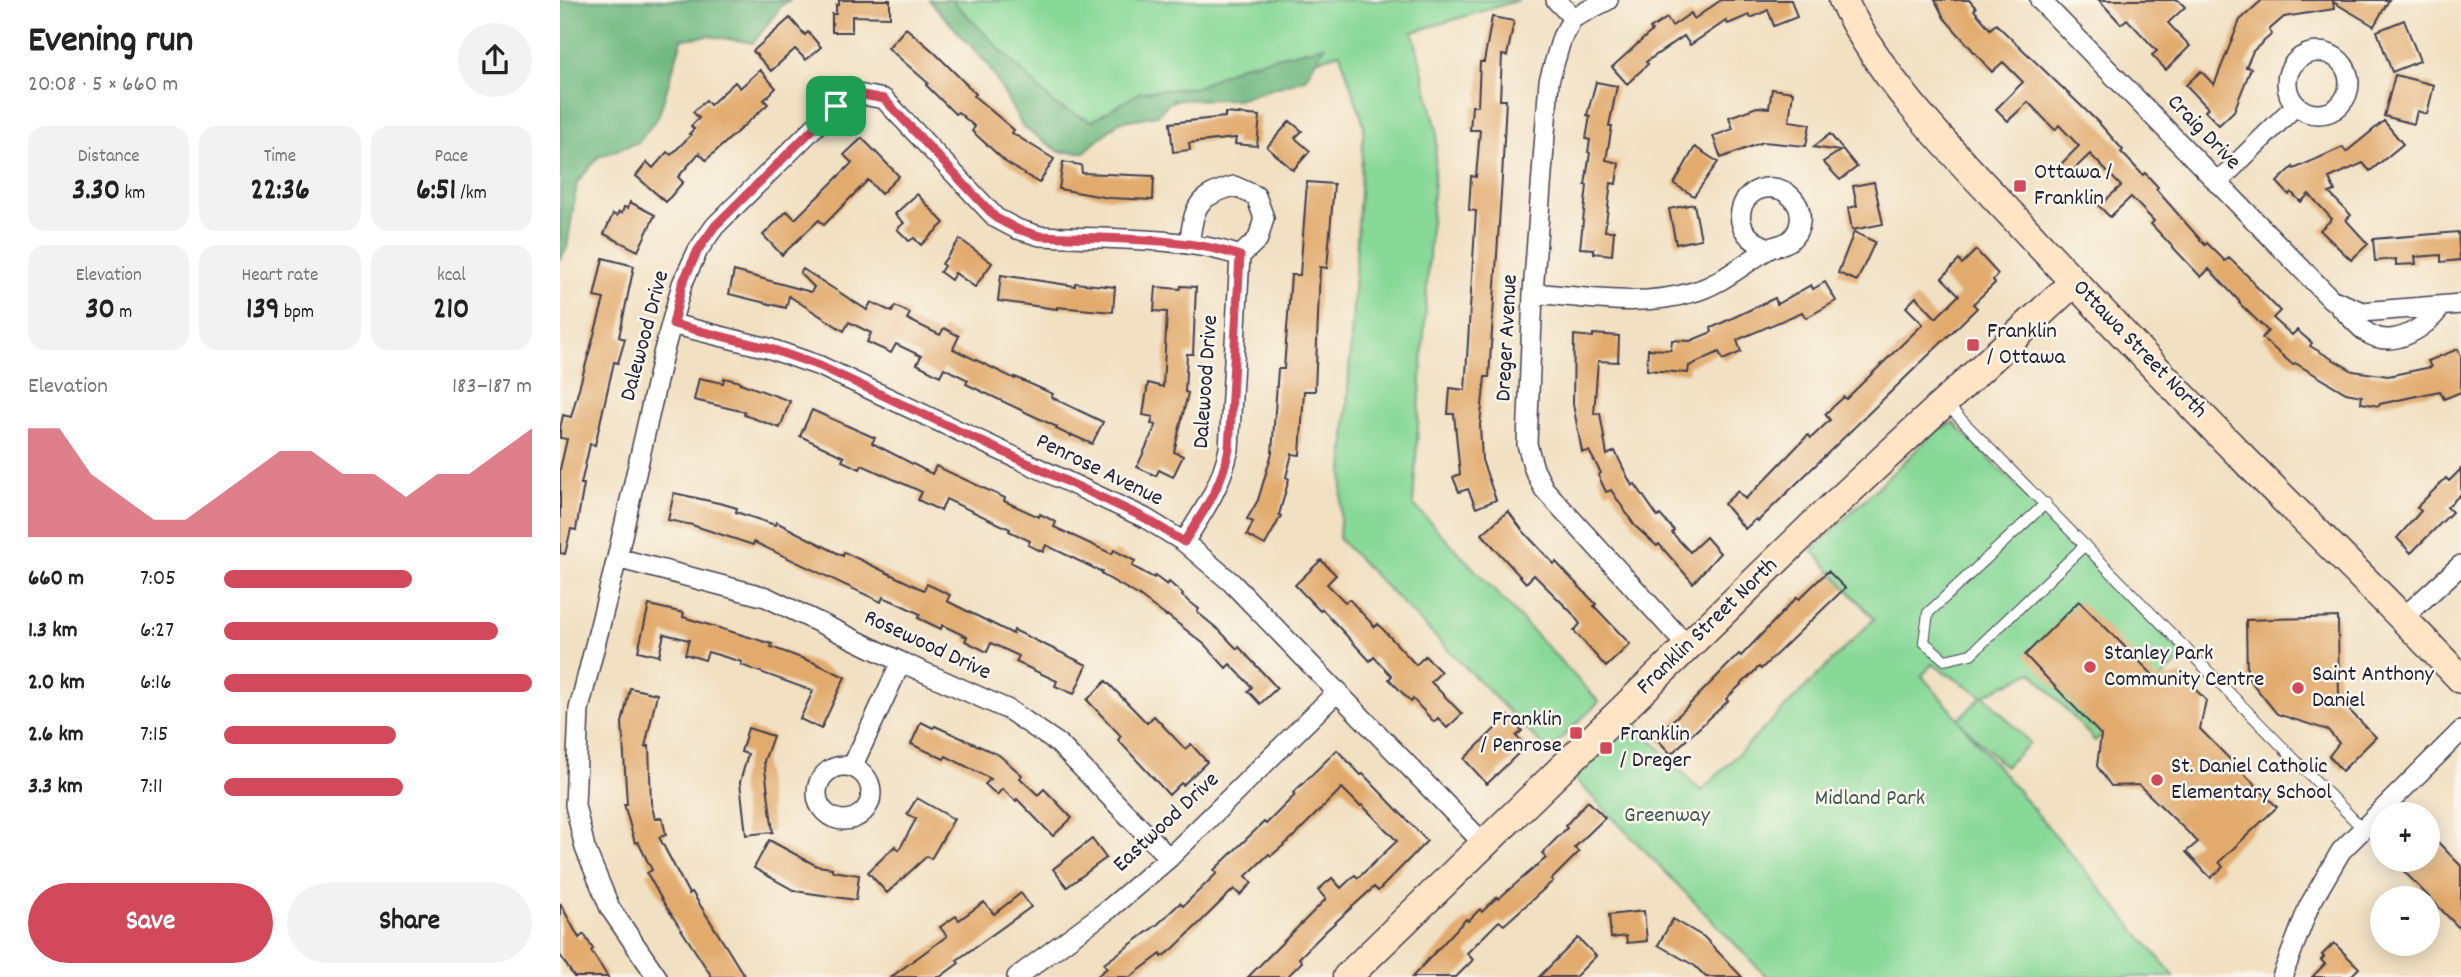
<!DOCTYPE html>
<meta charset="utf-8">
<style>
body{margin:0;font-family:Dekko,sans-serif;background:#f2f2f2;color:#222;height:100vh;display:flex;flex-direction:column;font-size:26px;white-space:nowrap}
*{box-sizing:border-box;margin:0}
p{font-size:23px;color:#767676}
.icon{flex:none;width:38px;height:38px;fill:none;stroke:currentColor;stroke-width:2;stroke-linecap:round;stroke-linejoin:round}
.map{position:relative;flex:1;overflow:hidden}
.details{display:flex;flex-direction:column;background:#fff;width:560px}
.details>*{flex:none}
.tools{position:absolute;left:1810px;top:802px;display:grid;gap:14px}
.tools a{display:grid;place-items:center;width:70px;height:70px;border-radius:50%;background:#fff;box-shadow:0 4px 18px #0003;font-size:35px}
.pin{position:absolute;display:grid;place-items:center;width:60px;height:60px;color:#fff;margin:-30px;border-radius:14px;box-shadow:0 4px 10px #0006}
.round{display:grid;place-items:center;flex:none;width:74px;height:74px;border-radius:37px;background:#f2f2f2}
.head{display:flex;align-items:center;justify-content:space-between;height:119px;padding:0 28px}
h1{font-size:38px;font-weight:700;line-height:52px}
.figures{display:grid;grid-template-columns:repeat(3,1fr);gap:10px;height:119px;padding:7px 28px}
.figures div{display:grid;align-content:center;border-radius:18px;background:#f2f2f2;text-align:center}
.figures b{font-size:30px;font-weight:700}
.figures small{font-size:19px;font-weight:400}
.figures p{font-size:19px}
.chart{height:196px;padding:14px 28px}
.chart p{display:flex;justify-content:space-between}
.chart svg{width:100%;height:126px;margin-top:7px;fill:#d1495b;opacity:.7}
.cta{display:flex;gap:14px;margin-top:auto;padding:14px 28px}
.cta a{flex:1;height:80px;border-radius:42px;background:#d1495b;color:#fff;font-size:28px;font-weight:700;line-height:80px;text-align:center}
.cta a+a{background:#f2f2f2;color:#222}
ul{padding:0 28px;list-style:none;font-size:23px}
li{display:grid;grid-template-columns:112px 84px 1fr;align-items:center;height:52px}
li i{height:18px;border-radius:9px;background:#d1495b}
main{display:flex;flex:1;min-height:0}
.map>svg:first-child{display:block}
.green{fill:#88d898;stroke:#557d6a;stroke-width:2;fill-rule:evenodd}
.forest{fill:#6eb880;stroke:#486d5e;stroke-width:2}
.building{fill:#e2aa6d}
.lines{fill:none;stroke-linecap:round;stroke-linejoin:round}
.lane-casing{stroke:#413e4f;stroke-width:12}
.street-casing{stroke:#413e4f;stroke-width:22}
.secondary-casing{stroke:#413e4f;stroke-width:31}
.lane{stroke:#fff;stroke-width:10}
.street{stroke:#fff;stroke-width:19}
.secondary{stroke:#ffe4c6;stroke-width:28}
.route-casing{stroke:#fff;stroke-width:14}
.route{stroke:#d1495b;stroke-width:9}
.poi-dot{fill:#d1495b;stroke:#fbf7ec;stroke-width:2.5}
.labels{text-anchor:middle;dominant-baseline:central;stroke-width:5;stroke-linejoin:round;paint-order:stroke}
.street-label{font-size:23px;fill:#22223b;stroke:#fbf7ec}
.poi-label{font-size:23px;fill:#22223b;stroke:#fbf7ec;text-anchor:start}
.park-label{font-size:23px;fill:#415957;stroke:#fbf7ec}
</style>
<main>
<section class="details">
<div class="head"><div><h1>Evening run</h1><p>20:08 · 5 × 660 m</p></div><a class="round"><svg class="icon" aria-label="share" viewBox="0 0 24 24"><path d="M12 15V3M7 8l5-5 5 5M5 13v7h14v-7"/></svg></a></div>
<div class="figures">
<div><p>Distance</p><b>3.30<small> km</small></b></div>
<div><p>Time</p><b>22:36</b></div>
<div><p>Pace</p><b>6:51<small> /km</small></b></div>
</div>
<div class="figures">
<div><p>Elevation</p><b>30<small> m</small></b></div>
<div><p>Heart rate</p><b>139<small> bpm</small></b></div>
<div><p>kcal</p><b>210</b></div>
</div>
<div class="chart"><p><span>Elevation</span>183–187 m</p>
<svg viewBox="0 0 160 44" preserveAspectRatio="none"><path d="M0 44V6L10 6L20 22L30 30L40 38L50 38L60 30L70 22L80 14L90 14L100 22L110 22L120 30L130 22L140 22L150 14L160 6V44z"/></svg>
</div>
<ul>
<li><b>660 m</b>7:05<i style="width:61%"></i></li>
<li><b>1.3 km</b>6:27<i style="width:89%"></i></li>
<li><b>2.0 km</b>6:16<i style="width:100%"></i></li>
<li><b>2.6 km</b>7:15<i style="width:56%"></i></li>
<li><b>3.3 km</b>7:11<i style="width:58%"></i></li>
</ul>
<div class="cta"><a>Save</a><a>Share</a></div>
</section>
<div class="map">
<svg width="1901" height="977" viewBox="0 0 1901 977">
<rect width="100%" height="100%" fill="#fbf7ec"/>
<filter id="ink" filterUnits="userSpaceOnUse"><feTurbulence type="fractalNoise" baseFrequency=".0143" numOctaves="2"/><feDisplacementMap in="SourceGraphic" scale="14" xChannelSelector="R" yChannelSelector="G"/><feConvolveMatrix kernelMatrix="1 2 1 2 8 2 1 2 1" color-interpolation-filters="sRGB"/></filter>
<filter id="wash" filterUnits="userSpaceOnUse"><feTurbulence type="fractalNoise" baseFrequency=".00686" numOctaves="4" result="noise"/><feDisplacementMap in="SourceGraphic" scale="28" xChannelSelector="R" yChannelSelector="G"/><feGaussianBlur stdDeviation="1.57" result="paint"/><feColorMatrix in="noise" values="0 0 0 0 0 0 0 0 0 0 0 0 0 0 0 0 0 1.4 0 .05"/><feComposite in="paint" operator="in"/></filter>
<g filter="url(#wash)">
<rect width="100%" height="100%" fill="#f1e0c2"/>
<path class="green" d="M375,0H959L853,32L877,131L853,504L1039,702L988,751L779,539L804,125L780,53L498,135Z
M1394,423L1625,656L1535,741L1472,672L1424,695L1470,743L1445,767L1399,721L1615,977H1207L1014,778L1071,719L1141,791L1314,619L1252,550L1378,429ZM1372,664L1422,696L1399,719L1362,676Z"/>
<path class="forest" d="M0,0H231L223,4L193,43L149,36L122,39L99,115L79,142L38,157L17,183L7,248L0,259Z
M369,0H392L496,106L532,121L580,92L637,87L682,65L764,46L745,79L678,99L612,100L597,115L559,122L524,152H500L463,127L428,65Z"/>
<g id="blocks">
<path class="building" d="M279,0H330V17L292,16V32H272V14H276V5H279Z
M1161,0H1231L1237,17L1214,26L1208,10L1191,18L1189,15L1168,24L1166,21L1130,45L1124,36L1086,62L1088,64L1067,84L1052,67L1092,31L1090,29L1107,18L1112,26L1131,13L1134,19Z
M1375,0H1409L1416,8L1414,10L1430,29L1436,24L1539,123L1563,150L1561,152L1583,175L1585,173L1598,187L1596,189L1645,245L1647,243L1665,261L1669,258L1694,282L1693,283L1720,311L1713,318L1732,335L1737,330L1752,343L1750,346L1793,371L1828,376L1871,367L1868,361L1898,349L1901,356V392L1884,399L1880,391L1820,404L1819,406L1801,403L1802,396L1786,393L1735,363L1733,365L1702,338L1708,331L1679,303L1680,302L1649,269L1641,277L1591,224L1594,221L1571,197L1550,217L1539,206L1561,186L1530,154L1505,178L1496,169L1519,146L1499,125L1495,130L1468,102L1448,121L1436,109L1463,82L1443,62L1432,72L1384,18Z
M1539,0H1618L1625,7L1608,23L1630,46L1606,70L1592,55L1597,51L1567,19L1561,24Z
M1702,0H1829L1814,26L1773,2L1774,9L1724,17L1709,30L1712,34L1693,51L1686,67L1691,68L1674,111L1659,125L1645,111L1648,108L1626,85L1641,71L1654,85L1680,20Z
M932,17L954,21L947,56L942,55L940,100H946L942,178L929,377H925L920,425L922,460L936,500L916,508L908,489L899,492L893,477L900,474L894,414H888L890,388L905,390L916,211L909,210L911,176L916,177L920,130H910L912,106H918L920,62H924Z
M230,18L245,35L248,32L261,47L246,60L235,49L211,71L193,51Z
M1844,20L1860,61L1832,72L1817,31Z
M346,28L374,52L416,94L414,96L454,130L452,133L494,159L479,183L447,163L412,131L415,127L398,112L395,114L366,85L368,83L328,48Z
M200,70L216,88L204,100L208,104L146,160L139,153L118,177L123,182L106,202L76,176L87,162L93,168L107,152L111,155L131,135L129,134L134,129L131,126L139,118L133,112L146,100L150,105L175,82L180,88Z
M1835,75L1874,85L1867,114L1857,111L1854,124L1824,116Z
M1036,82L1057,86L1049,126H1052L1046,160L1059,163L1056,184L1051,183L1045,231H1054L1052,255L1034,253V249L1020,248L1027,185H1025L1030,153L1028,152L1030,140L1026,139L1030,116L1027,115Z
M1212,89L1233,92L1229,121L1250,124L1246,146L1203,142L1161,158L1153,136L1173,129L1169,117L1197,107L1209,108Z
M665,113L700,116L697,146L675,144L676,138L629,143L630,150L613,152L610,123L665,117Z
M730,121L742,131L735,138L750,151L733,170L707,147Z
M1824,121L1843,144L1810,171L1803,163L1769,178L1775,191L1769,193L1791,215L1786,220L1808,244L1791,260L1760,230L1772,219L1749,194L1741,202L1731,192L1729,195L1717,182L1733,167L1734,169L1783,147L1786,152Z
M1270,134L1297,167L1280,180L1263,162L1280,151L1253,147Z
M302,138L339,176L321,194L308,180L264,225L259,220L222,255L203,235L227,211L235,219L292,163L284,155Z
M1135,147L1158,162L1134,196L1114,184Z
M503,162L521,165L522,173L594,176L593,200L549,198L499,189Z
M747,182L774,184L767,268L760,267L755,391H744L740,455L732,454L726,477L729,479L719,515L721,516L705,545L687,535L693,522L687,519L698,500L712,453L718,369H724L731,275H740Z
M1314,182L1323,224L1292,230L1288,208L1297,206L1293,186Z
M357,194L384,223L361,245L354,238L349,241L337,229L344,223L335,214Z
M70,202L95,215L78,251L44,234L53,214L57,216L59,212L62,213L64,207L68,208Z
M1134,204L1141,239L1116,244L1109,209Z
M1294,232L1315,242L1297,281L1278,273Z
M1898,232L1900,260L1881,262V255L1855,257L1856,264L1836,265V259L1815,261L1813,239Z
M400,239L432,263L415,287L395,273L391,280L380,272L384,266L382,264Z
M1416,250L1438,274L1433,280L1435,283L1413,304L1417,308L1198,521L1196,519L1185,529L1164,504L1178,491L1185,499L1195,490L1248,435L1251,438L1270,420L1265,414L1284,397L1286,399L1363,324L1346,307L1356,297L1376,318L1399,295L1382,278L1399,260L1402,264Z
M43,258L74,266L59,337L65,339L58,363L54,362L35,445L30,444L21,484H24L16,530L11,529L5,554L0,553V469L7,439L0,438V429L3,415L11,417L44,299L34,297Z
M243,269L307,310L311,302L332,312L335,306L350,313L347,319L380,335L384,328L399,336L393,349L455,379V377L493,394L491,397L543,422L532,444L512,435L511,436L496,429L497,427L406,384L408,380L384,368L380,376L357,364L361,356L336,344L331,353L307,342L311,333L289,322L284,331L229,296L226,308L169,294L174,271L251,292L254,287L240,273Z
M441,275L515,286V283L555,287L553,312L497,307V309L438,301Z
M1265,282L1276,301L1246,318L1242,312L1177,340L1181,352L1163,360L1159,352L1129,366L1128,373L1087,370L1088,349L1111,350L1112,340L1130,341L1152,332L1151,328L1215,298L1217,304L1251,285L1253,289Z
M621,286L636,287L633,354H627L625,392L628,393L614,452L623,456L613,477L599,470L596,476L577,467L596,425L591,424L593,417L583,415L588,383L603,387L607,312L594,311L596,287L620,289Z
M1033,334L1059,336L1058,362L1038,361L1034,414L1040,413L1047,455L1055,451L1072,486L1075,484L1098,517L1100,515L1114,530L1112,533L1130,552L1146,537L1160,553L1133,583L1099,544L1097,546L1075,526L1051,490L1046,492L1038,475L1041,473L1029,451L1022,452L1013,404L1014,335L1033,337Z
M139,378L163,383L164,378L181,382L180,383L230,401L220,428L184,415L185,412L134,400Z
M252,410L315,438L312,443L372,474L376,466L445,498L444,501L479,517L480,514L496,522L494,527L552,554L554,550L575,561L572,566L594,578L595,576L607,585L609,582L623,594L622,596L639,609L637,612L660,631L677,649L679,647L717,688L700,704L688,691L692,687L670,664L666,668L644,644L607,615L606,616L578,595L541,574L542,572L486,545L483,552L468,545L470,541L449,531L450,529L386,499L381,511L358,500L362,492L302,465L300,469L282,461L284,457L240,436Z
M1901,469V494L1887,507L1892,512L1851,553L1837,538L1861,511L1857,507L1886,478L1889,481Z
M114,493L163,504L177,508L176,512L215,525L216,522L283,556L284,552L357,587L364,590L367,584L390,595L387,601L453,634L454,630L527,665L514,694L495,686L497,681L456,662L459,656L431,643L427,652L405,641L407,637L382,625L381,629L358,618L360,614L337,603L323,597L321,602L194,542L193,545L132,525L108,520Z
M948,511L963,531L994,564L996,562L1008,575L1036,604L1034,606L1070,644L1046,667L1014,631L1020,624L1011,612L974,575L966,583L922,534Z
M761,560L776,575L767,584L785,602L789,599L815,627L818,624L856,665L865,656L881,672L871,682L902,714L887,728L878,718L874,722L853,699L851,702L829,679L832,676L814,657L810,661L762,609L760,611L735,585Z
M1268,571L1285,588L1201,669L1199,667L1166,699L1168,701L1111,754L1094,736L1121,713L1179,654L1181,656L1237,597L1239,599Z
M1519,601L1597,679L1622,676L1646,700L1640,729L1717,807L1659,862L1663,867L1651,878L1626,852L1638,842L1579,785L1551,786L1537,766L1541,735L1465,655Z
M89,605L124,613L123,617L212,644L211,647L255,663L285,677L261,729L240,719L253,691L181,665L182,662L148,652L145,660L125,654L129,640L104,634L99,656L78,651Z
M1778,617L1779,700L1816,737L1782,771L1769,756L1779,743L1768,730L1717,714L1687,677L1686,620Z
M546,681L587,723L594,716L625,749L631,744L647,762L623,785L621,783L609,795L558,740L561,736L527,700Z
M70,688L97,694L85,747L89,746L91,803L95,819L102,817L106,835L99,837L129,894L132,892L185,977H152L102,900L87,873L92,870L78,842L75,843L64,804H67L62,723Z
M948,716L962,731L956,736L966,746L927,784L904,759Z
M361,722L373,728L375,726L439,755L462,775L460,778L478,795L484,789L512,818L493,836L457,799L456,801L442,789L437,795L425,784L431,779L386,756L384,759L351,744Z
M188,728L213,736L204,761L213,832L186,835L180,782L188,754L181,752Z
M777,750L801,775L803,774L867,841L818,891L814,887L767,930L739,958L742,962L727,977H688L766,899L758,890L772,878L781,888L795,875L798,878L837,841L802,805L800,806L782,788L731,839L711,856L709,854L686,876L692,883L680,895L674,889L612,950L602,957L601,954L570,977H536L547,968L544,964L598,924L620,903L623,906L657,873L654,870L704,822L706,824L735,795L733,793Z
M357,798L394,819L371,859L367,856L327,893L308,872L335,846L339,850L356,819L347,814Z
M1028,801L1045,818L1014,848L1019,852L991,880L993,881L944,925L939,921L907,953L913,960L896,977H852L906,919L908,921L920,909L922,912L937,897L938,899L986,858L982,853L1007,828L1005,826Z
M1867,831L1901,866V930L1832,859H1867Z
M532,839L546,858L507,887L493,869Z
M209,840L257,866L272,868V871L299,875L296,900L235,891L194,868Z
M461,893L471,907L397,960L399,963L380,977H331L387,936L380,927L396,916L399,920L424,902L434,914Z
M0,903L19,938L24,934L33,949L31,951L48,977H14L0,955Z
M1084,911L1087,941L1067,943L1066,936L1051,938L1049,915Z
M1113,919L1144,937L1182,977H1146L1135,966L1098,945Z
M1018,938L1036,956L1015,977H979Z
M1774,943L1799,968L1790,977H1752L1765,964L1761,960L1764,957L1762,955Z"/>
</g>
</g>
<g filter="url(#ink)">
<use href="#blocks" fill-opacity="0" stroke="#413e4f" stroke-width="2"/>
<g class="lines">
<defs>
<path id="lane" d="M1386,404L1802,828
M1486,503L1368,613L1364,642L1385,660L1411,654L1525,545"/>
<path id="street" d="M996,0L1013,18
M1048,0L1013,18L1002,37L989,81L973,293L967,444L974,469L984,489L1127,646
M1480,0L1771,299L1802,312L1901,304
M1727 83a31 31 0 1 1 62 0a31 31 0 1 1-62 0Z
M1657,183L1736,105
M973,293C1026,297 1081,308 1133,292C1160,285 1183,264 1207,250C1216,244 1227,246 1234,236C1241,228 1242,215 1238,206C1233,196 1224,189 1213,188C1177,185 1164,235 1210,248
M1780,307C1789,315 1799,328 1809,334C1835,349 1866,327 1881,307
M112,324L208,348L260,366L585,518L624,542L672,583L924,844
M624,542C645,509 660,488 669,449L680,256L698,239L704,218L696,196L674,186C635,197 635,206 629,244
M57,558L206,597L341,662L449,710L499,744L609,858
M1844,617L1901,565
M257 793a27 27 0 1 1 54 0a27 27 0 1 1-54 0Z
M292,767L341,662
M97,977L50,908L25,848L15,805L19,709L57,558L103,354L122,284L138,250L155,226L276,106L298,94L324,99L436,218L457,229L480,236C543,239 622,236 680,256
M457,977L549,909L609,858L778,691
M1722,977L1749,906L1781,851L1901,731"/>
<path id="secondary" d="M1283,0C1328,93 1405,164 1474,239C1542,312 1611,385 1682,457C1755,531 1830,603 1901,679
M787,977L1259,519L1514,282"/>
</defs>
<use href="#lane" class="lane-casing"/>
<use href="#street" class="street-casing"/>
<use href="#secondary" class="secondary-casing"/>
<use href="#lane" class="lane"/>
<use href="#street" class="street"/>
<use href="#secondary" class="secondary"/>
</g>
</g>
<g class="lines" filter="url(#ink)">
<defs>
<path id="route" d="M298,94L324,99L436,218L457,229L480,236C543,239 622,236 680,256L669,449C661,488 645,509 624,542L585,518L260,366L208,348L113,324L122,284L138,250L155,226L276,106Z"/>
</defs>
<use href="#route" class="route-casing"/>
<use href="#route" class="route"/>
</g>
<g class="poi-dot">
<rect x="1453" y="179" width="14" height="14" rx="3.5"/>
<rect x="1406" y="338" width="14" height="14" rx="3.5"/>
<circle cx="1530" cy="667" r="7"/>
<circle cx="1738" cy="688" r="7"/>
<rect x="1009" y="726" width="14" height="14" rx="3.5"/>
<rect x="1039" y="741" width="14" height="14" rx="3.5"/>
<circle cx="1597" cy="780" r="7"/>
</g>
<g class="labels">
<g class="street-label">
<text transform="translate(1643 133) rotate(46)">Craig Drive</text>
<text transform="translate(86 336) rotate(-75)">Dalewood Drive</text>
<text transform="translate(948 338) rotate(-87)">Dreger Avenue</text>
<text transform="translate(1579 350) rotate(46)">Ottawa Street North</text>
<text transform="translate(647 382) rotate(-86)">Dalewood Drive</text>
<text transform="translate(539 471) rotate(26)">Penrose Avenue</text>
<text transform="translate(1148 627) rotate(-44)">Franklin Street North</text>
<text transform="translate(367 646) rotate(25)">Rosewood Drive</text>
<text transform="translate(607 823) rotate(-43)">Eastwood Drive</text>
</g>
<g class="poi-label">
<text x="1474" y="173">Ottawa /<tspan x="1474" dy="26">Franklin</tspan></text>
<text x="1427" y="332">Franklin<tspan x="1427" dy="26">/ Ottawa</tspan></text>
<text x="1544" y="654">Stanley Park<tspan x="1544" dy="26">Community Centre</tspan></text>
<text x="1752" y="675">Saint Anthony<tspan x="1752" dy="26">Daniel</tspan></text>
<text x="1002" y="720" text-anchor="end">Franklin<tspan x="1002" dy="26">/ Penrose</tspan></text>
<text x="1060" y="735">Franklin<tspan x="1060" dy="26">/ Dreger</tspan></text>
<text x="1611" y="767">St. Daniel Catholic<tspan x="1611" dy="26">Elementary School</tspan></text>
</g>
<g class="park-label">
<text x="1310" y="799">Midland Park</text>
<text x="1107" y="816">Greenway</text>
</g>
</g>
</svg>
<div class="tools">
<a>+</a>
<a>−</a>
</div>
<div class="pin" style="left:276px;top:106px;background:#1e9e55"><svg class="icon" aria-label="arrive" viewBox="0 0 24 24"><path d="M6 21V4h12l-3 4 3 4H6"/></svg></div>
</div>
</main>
